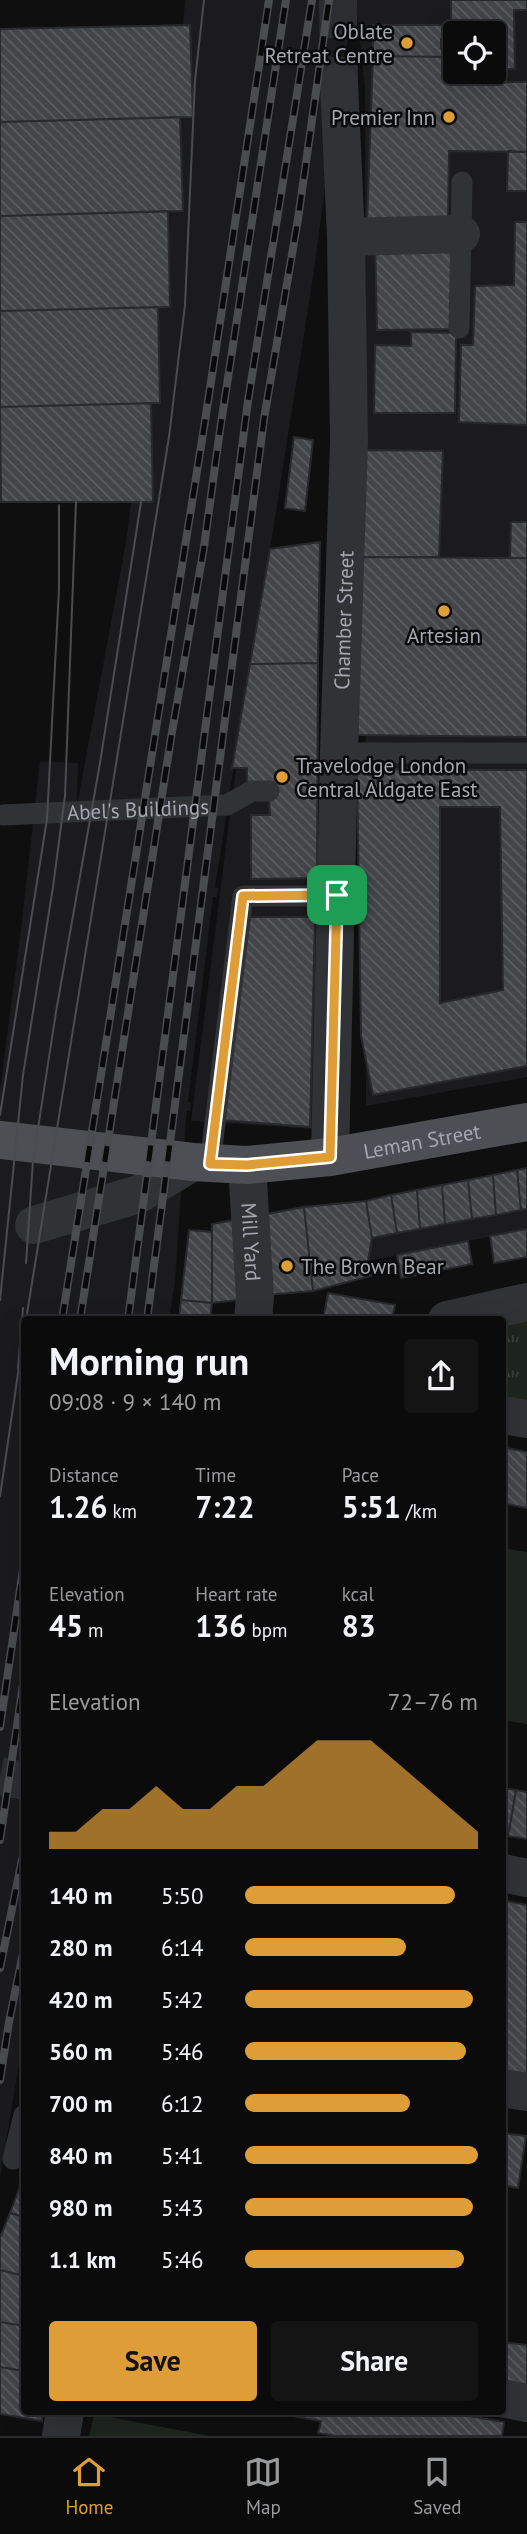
<!DOCTYPE html>
<meta charset="utf-8">
<style>
body{margin:0;font-family:"PT Sans",sans-serif;background:#141415;color:#f1f3f6;height:100vh;display:flex;flex-direction:column;font-size:26px;white-space:nowrap}
*{box-sizing:border-box;margin:0}
p{font-size:23px;color:#9a9b9d}
.icon{flex:none;width:38px;height:38px;fill:none;stroke:currentColor;stroke-width:2;stroke-linecap:round;stroke-linejoin:round}
.map{position:relative;flex:1;overflow:hidden}
.sheet{position:absolute;left:21px;top:1316px;width:485px;height:1099px;display:flex;flex-direction:column;background:#0b0b0c;border-radius:7px;box-shadow:0 7px 28px #0002,0 0 0 2px #2b2b2d}
.sheet>*{flex:none}
.tools{position:absolute;left:443px;top:21px;display:grid;gap:14px}
.tools a{display:grid;place-items:center;width:63px;height:63px;border-radius:7px;background:#0b0b0c;box-shadow:0 7px 28px #0002,0 0 0 2px #2b2b2d;font-size:35px}
.pin{position:absolute;display:grid;place-items:center;width:60px;height:60px;color:#fff;margin:-30px;border-radius:14px;box-shadow:0 4px 10px #0006}
.round{display:grid;place-items:center;flex:none;width:74px;height:74px;border-radius:7px;background:#141415}
.headline{display:flex;align-items:center;justify-content:space-between;height:119px;padding:0 28px}
h1{font-size:38px;font-weight:700;line-height:52px}
.stats{display:grid;grid-template-columns:repeat(3,1fr);gap:10px;height:119px;padding:7px 28px}
.stats div{display:grid;align-content:center}
.stats b{font-size:30px;font-weight:700}
.stats small{font-size:19px;font-weight:400}
.stats p{font-size:19px}
.chart{height:196px;padding:14px 28px}
.chart p{display:flex;justify-content:space-between}
.chart svg{width:100%;height:126px;margin-top:7px;fill:#df9d38;opacity:.7}
.button{display:flex;gap:14px;margin-top:auto;padding:14px 28px}
.button a{flex:1;height:80px;border-radius:7px;background:#df9d38;color:#111;font-size:28px;font-weight:700;line-height:80px;text-align:center}
.button a+a{background:#141415;color:#f1f3f6}
ul{padding:0 28px;list-style:none;font-size:23px}
li{display:grid;grid-template-columns:112px 84px 1fr;align-items:center;height:52px}
li i{height:18px;border-radius:9px;background:#df9d38}
.tabs{display:flex;justify-content:space-around;align-items:center;height:98px;border-top:2px solid #2b2b2d;background:#0b0b0c;font-size:19px;color:#9a9b9d}
.tabs a{display:grid;justify-items:center;gap:4px}
.tabs .selected{color:#df9d38}
.map>svg:first-child{display:block}
.built{fill:#1b1b1d;fill-rule:evenodd}
.grass{fill:url(#grass-tufts)}
.green{fill:#1e241e}
.building{fill:url(#building-back-hatch);stroke:#29292c;stroke-width:2;fill-rule:evenodd}
.lines{fill:none;stroke-linecap:round;stroke-linejoin:round}
.street-tunnel{stroke:#2c2d30;stroke-width:38;stroke-dasharray:38 19;stroke-linecap:butt}
.lane{stroke:#313235;stroke-width:21}
.street{stroke:#313235;stroke-width:38}
.primary{stroke:#4d4f54;stroke-width:38}
.tram{stroke:#4a4c50;stroke-width:2}
.rail-casing{stroke:#4a4c50;stroke-width:8}
.rail{stroke:#0a0a0b;stroke-width:5;stroke-dasharray:16;stroke-linecap:butt}
.route-casing{stroke:#fff;stroke-width:14}
.route{stroke:#df9d38;stroke-width:9}
.poi-dot{fill:#df9d38;stroke:#0a0a0b;stroke-width:2.5}
.labels{text-anchor:middle;dominant-baseline:central;stroke-width:5;stroke-linejoin:round;paint-order:stroke}
.poi-label{font-size:21px;fill:#a2a7b0;stroke:#0a0a0b;text-anchor:end}
.street-label{font-size:21px;fill:#a2a7b0;stroke:#0a0a0b}
</style>
<div class="map">
<svg width="527" height="2436" viewBox="0 0 527 2436">
<defs>
<pattern id="grass-tufts" width="24" height="20" patternUnits="userSpaceOnUse" patternTransform="scale(1.75)"><rect width="24" height="20" fill="#1e241e"/><path d="M3 7l-1-3M5 7V3M7 7l1-3M15 17l-1-3M17 17v-4M19 17l1-3" fill="none" stroke="#3c413c"/></pattern>
<pattern id="building-back-hatch" width="6" height="6" patternUnits="userSpaceOnUse" patternTransform="scale(1.75)"><rect width="6" height="6" fill="#434548"/><path d="M-1 5l2 2M0 0l6 6M5-1l2 2" fill="none" stroke="#5b5d60"/></pattern>
</defs>
<rect width="100%" height="100%" fill="#0f0f10"/>
<path class="built" d="M185,0H527V1077L366,1106L365,88L357,13L341,64L314,271L270,549L316,792L315,1129L191,1121L246,689L215,887L218,888L217,897H213L188,1102L191,1103L190,1111H187L186,1119L175,1282L169,1319L24,1320V2034L0,2178V1089L21,929L40,761L78,763L77,805L126,542L131,503L152,502L151,403L160,402L158,307L170,306L168,211L183,210L180,117H193L190,25H183ZM455,33H494V72H455Z
M527,1168V1229L369,1261L371,1276L256,1216L304,1207L366,1201Z"/>
<path class="grass" d="M527,1314V1407L502,1403V1320Z"/>
<path class="green" d="M502,1548L527,1552V1724L502,1720Z
M94,2414L210,2436H89Z"/>
<path class="building" d="M451,0H527V10H514L515,69H494V33H455V69H451Z
M190,25L193,117L0,122V29Z
M373,25H451V35L441,39V48L452,57L373,56Z
M373,56L452,57L451,82H527V152L449,151L448,222H367Z
M180,117L183,211L0,216V122Z
M508,151L527,152V191H507Z
M168,211L170,307L0,311V216Z
M515,222H527V425L459,422L461,345H473L475,286L514,285Z
M453,237L454,329L377,330L375,239Z
M158,307L160,403L0,407V311Z
M411,332L456,333L455,413H374L375,345L411,346Z
M151,403L153,502H1L0,407Z
M294,437L313,440L305,511L285,508Z
M366,450L443,451L439,557H362Z
M511,522H527V558H510Z
M320,542L318,663L250,664L270,549Z
M362,557L527,558V737L357,735Z
M318,663L317,878L251,879V815H270L268,786H247V768H232L250,664Z
M357,769L527,770V1066L373,1095L361,1036ZM440,807H500L503,990L440,1003Z
M250,917H315L310,1127L222,1120Z
M527,1168V1209L521,1210L517,1170Z
M517,1170L521,1210L496,1215L493,1175Z
M493,1175L496,1215L472,1219L468,1180Z
M468,1180L472,1219L445,1224L442,1185Z
M442,1185L445,1224L420,1229L417,1190Z
M417,1190L420,1229L397,1233L391,1195Z
M391,1195L397,1233L372,1238L366,1201Z
M366,1201L372,1238L368,1261L371,1276L313,1291L304,1207Z
M304,1207L313,1291L265,1295L240,1219Z
M240,1219L247,1299L212,1303V1224Z
M527,1229V1257L494,1263L490,1236Z
M189,1230L212,1232V1303L181,1300Z
M468,1241L472,1264L401,1278L397,1255Z
M328,1293L395,1305L392,1320H323Z
M181,1300L212,1303L210,1320H179Z
M502,1447L527,1452V1508L502,1503Z
M502,1788L516,1790L508,1836L502,1835Z
M516,1790L527,1792V1839L508,1836Z
M502,1900L527,1905V2074L502,2070Z
M502,2133L526,2136L518,2188L502,2185Z
M24,2176V2217L10,2213Z
M10,2213L24,2217V2276L0,2270V2238Z
M0,2270L24,2276V2326L0,2322Z
M0,2322L24,2326V2371L0,2367Z
M502,2342L527,2345V2387L502,2383Z
M0,2367L24,2371V2412H43L42,2421L0,2414Z
M270,2412H446L504,2422L502,2436H337L318,2433L321,2421Z"/>
<g class="lines">
<path class="street-tunnel" d="M338,0L339,83
M0,1776L24,1781"/>
<g class="lane">
<path d="M459,328L462,182"/>
<path d="M339,753H527"/>
<path id="s1" d="M3,815L227,805L252,791H269"/>
<path d="M210,1164L243,896H337"/>
<path d="M13,2159L24,2115"/>
</g>
<g class="street">
<path d="M346,237L461,234"/>
<path id="s2" d="M330,1157L339,753L349,441L346,237L339,83"/>
<path id="s3" d="M247,1165L255,1297L253,1320"/>
<path d="M34,1225L139,1194L193,1162"/>
<path d="M447,1320L527,1302"/>
<path d="M502,1415L527,1419"/>
<path d="M502,1873L527,1878"/>
<path d="M502,2088L527,2092"/>
<path d="M502,2398L527,2403"/>
<path d="M61,2436L65,2412"/>
</g>
<path class="primary" id="s4" d="M0,1140L193,1162L247,1165L330,1157L527,1122"/>
<path class="tram" d="M0,1115L47,819L59,589V505
M26,1263L33,1161L56,1012L100,763L141,502
M0,1300L23,1075L53,887L65,796L76,502
M26,1320L169,437L185,305L195,80L204,0
M18,1368L23,1308
M0,1496L20,1360"/>
<defs>
<path id="rail" d="M62,1320L205,421L269,0
M80,1320L171,738L204,547L220,430L286,0
M128,1320L248,401L312,0
M147,1320L264,419L298,219L329,0
M0,1727L24,1562
M0,1840L24,1678
M0,1968L24,1850
M0,2080L9,2022L24,1948"/>
</defs>
<use href="#rail" class="rail-casing"/>
<use href="#rail" class="rail"/>
</g>
<g class="lines">
<defs>
<path id="route" d="M337,895L330,1157L247,1165L210,1164L243,896Z"/>
</defs>
<use href="#route" class="route-casing"/>
<use href="#route" class="route"/>
</g>
<g class="poi-dot">
<circle cx="407" cy="43" r="7"/>
<circle cx="449" cy="117" r="7"/>
<circle cx="444" cy="611" r="7"/>
<circle cx="282" cy="777" r="7"/>
<circle cx="287" cy="1266" r="7"/>
</g>
<g class="labels">
<g class="poi-label">
<text x="393" y="31">Oblate<tspan x="393" dy="24">Retreat Centre</tspan></text>
<text x="435" y="117">Premier Inn</text>
<text x="444" y="635" text-anchor="middle">Artesian</text>
<text x="296" y="765" text-anchor="start">Travelodge London<tspan x="296" dy="24">Central Aldgate East</tspan></text>
<text x="301" y="1266" text-anchor="start">The Brown Bear</text>
</g>
<g class="street-label">
<text stroke="none"><textPath href="#s2" startOffset="537">Chamber Street</textPath></text>
<text stroke="none"><textPath href="#s1" startOffset="135">Abel's Buildings</textPath></text>
<text stroke="none"><textPath href="#s4" startOffset="425">Leman Street</textPath></text>
<text stroke="none"><textPath href="#s3" startOffset="77">Mill Yard</textPath></text>
</g>
</g>
</svg>
<div class="tools">
<a><svg class="icon" aria-label="locate" viewBox="0 0 24 24"><circle cx="12" cy="12" r="6"/><path d="M12 2v4M12 18v4M2 12h4M18 12h4"/></svg></a>
</div>
<div class="pin" style="left:337px;top:895px;background:#1e9e55"><svg class="icon" aria-label="arrive" viewBox="0 0 24 24"><path d="M6 21V4h12l-3 4 3 4H6"/></svg></div>
<section class="sheet">
<div class="headline"><div><h1>Morning run</h1><p>09:08 · 9 × 140 m</p></div><a class="round"><svg class="icon" aria-label="share" viewBox="0 0 24 24"><path d="M12 15V3M7 8l5-5 5 5M5 13v7h14v-7"/></svg></a></div>
<div class="stats">
<div><p>Distance</p><b>1.26<small> km</small></b></div>
<div><p>Time</p><b>7:22</b></div>
<div><p>Pace</p><b>5:51<small> /km</small></b></div>
</div>
<div class="stats">
<div><p>Elevation</p><b>45<small> m</small></b></div>
<div><p>Heart rate</p><b>136<small> bpm</small></b></div>
<div><p>kcal</p><b>83</b></div>
</div>
<div class="chart"><p><span>Elevation</span>72–76 m</p>
<svg viewBox="0 0 160 44" preserveAspectRatio="none"><path d="M0 44V38L10 38L20 30L30 30L40 22L50 30L60 30L70 22L80 22L90 14L100 6L110 6L120 6L130 14L140 22L150 30L160 38V44z"/></svg>
</div>
<ul>
<li><b>140 m</b>5:50<i style="width:90%"></i></li>
<li><b>280 m</b>6:14<i style="width:69%"></i></li>
<li><b>420 m</b>5:42<i style="width:98%"></i></li>
<li><b>560 m</b>5:46<i style="width:95%"></i></li>
<li><b>700 m</b>6:12<i style="width:71%"></i></li>
<li><b>840 m</b>5:41<i style="width:100%"></i></li>
<li><b>980 m</b>5:43<i style="width:98%"></i></li>
<li><b>1.1 km</b>5:46<i style="width:94%"></i></li>
</ul>
<div class="button"><a>Save</a><a>Share</a></div>
</section>
</div>
<nav class="tabs">
<a class="selected"><svg class="icon" aria-label="home" viewBox="0 0 24 24"><path d="M3 11l9-7 9 7M6 9v11h12V9"/></svg>Home</a>
<a><svg class="icon" aria-label="map" viewBox="0 0 24 24"><path d="M3 6l6-2 6 2 6-2v14l-6 2-6-2-6 2zM9 4v14M15 6v14"/></svg>Map</a>
<a><svg class="icon" aria-label="saved" viewBox="0 0 24 24"><path d="M7 4h10v16l-5-4-5 4z"/></svg>Saved</a>
</nav>
